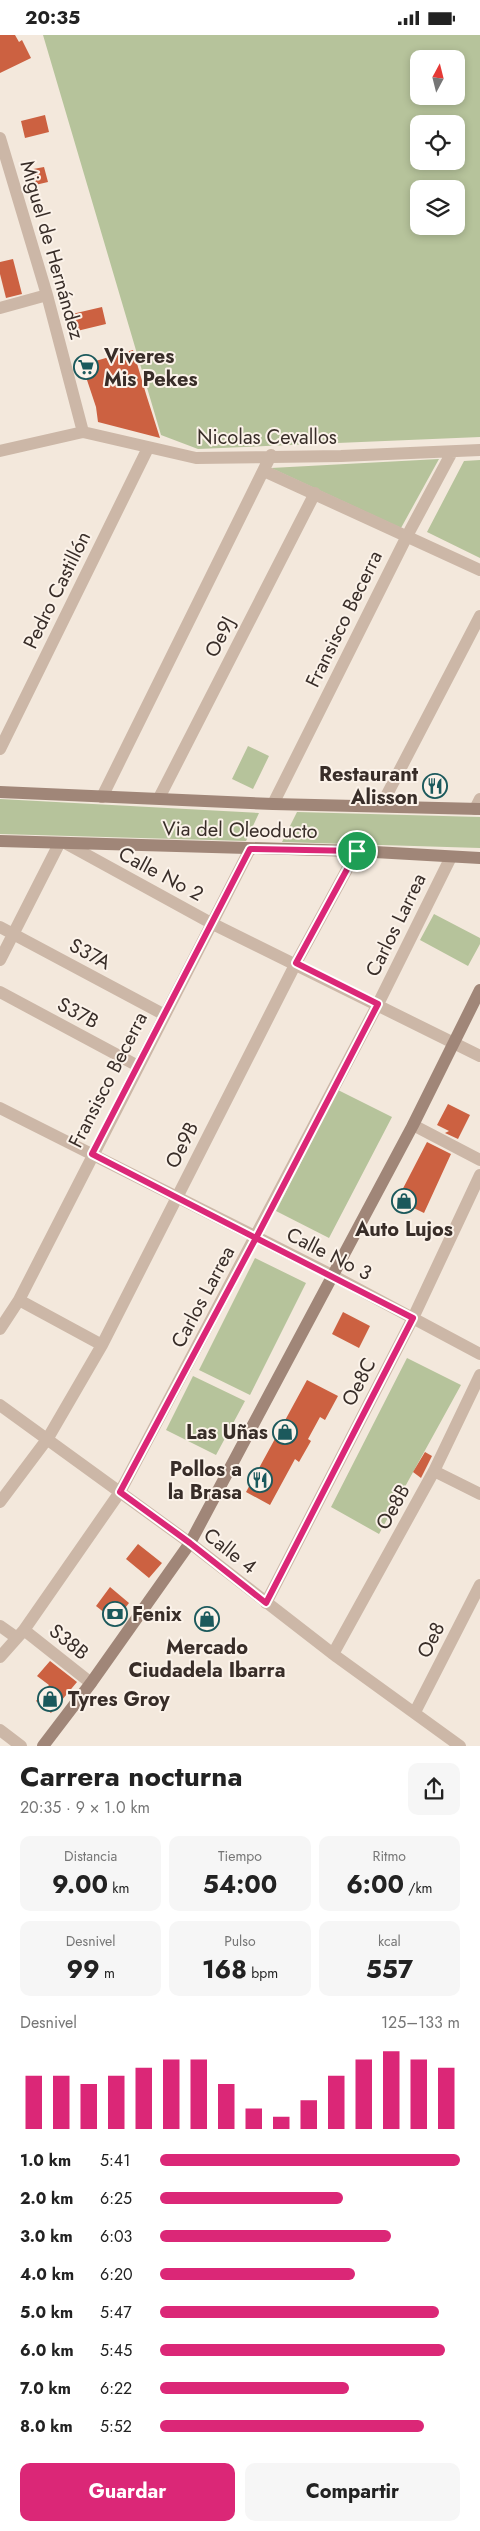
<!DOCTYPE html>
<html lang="es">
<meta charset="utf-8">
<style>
body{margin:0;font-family:Jost,sans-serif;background:#f6f6f6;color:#222;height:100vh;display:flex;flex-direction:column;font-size:19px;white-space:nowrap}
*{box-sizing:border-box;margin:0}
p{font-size:16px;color:#767676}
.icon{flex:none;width:28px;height:28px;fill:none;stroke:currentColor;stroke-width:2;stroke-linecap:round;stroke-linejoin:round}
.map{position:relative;height:1711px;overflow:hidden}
.side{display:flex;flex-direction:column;background:#fff;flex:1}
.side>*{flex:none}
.needle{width:32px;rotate:7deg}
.controls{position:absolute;left:410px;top:15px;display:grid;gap:10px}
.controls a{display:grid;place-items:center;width:55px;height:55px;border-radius:10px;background:#fff;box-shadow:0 2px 8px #0003;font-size:25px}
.pin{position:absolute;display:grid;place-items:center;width:42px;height:42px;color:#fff;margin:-21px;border:2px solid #fff;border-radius:50%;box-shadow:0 1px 5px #0007}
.round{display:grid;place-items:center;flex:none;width:52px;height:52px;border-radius:10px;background:#f6f6f6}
.summary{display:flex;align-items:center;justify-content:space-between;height:85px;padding:0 20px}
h1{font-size:28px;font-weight:700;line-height:38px}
.figures{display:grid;grid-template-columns:repeat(3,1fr);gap:8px;height:85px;padding:5px 20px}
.figures div{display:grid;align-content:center;border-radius:10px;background:#f6f6f6;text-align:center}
.figures b{font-size:25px;font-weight:700}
.figures small{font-size:14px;font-weight:400}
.figures p{font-size:14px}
.chart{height:140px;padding:10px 20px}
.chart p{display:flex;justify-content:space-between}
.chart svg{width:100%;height:90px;margin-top:5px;stroke:#db2777;stroke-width:6}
.cta{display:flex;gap:10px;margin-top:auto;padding:10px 20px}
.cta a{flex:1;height:58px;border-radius:10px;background:#db2777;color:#fff;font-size:20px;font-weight:700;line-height:58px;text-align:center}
.cta a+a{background:#f6f6f6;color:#222}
ul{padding:0 20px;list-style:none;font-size:16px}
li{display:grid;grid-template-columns:80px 60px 1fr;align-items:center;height:38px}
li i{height:12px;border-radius:6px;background:#db2777}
.status{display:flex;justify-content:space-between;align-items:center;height:35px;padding:0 25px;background:#fff;direction:ltr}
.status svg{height:14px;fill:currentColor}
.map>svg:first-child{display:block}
.green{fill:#b6c39b;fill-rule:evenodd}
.building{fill:#cc6141}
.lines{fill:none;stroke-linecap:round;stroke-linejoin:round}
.street{stroke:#ccb7a7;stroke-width:12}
.secondary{stroke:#a08678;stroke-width:12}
.route-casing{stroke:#fff;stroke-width:10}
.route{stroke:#db2777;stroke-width:6}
.labels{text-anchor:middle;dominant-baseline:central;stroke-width:4;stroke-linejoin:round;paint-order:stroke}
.street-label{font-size:20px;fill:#382d28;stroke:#fbf2e9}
.poi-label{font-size:20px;font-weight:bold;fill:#382d28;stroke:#fbf2e9;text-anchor:start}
</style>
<div class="status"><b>20:35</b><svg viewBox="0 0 49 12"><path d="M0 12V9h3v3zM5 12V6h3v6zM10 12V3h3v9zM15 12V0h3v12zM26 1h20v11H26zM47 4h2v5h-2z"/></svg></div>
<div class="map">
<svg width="480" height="1711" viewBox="0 0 480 1711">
<rect width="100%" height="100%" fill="#f3e8dc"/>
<path class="green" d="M43,0H480V402L198,414L161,400ZM419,24H456V61H419ZM419,89H456V126H419ZM419,154H456V191H419Z
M439,424L401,493L271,433Z
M480,425V523L427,497L464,426Z
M248,711L269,721L253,754L232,744Z
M0,764L259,778L246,806L0,799Z
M297,777L480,782V813L282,807Z
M434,879L480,903V909L468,931L420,905Z
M338,1055L392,1082L329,1203L276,1176Z
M255,1223L306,1248L250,1360L199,1335Z
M407,1323L461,1350L379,1499L331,1472Z
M193,1341L245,1366L216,1420L166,1395Z"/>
<path class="building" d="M0,0H15L19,7L22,5L31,23L0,38Z
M45,80L49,97L25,103L21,86Z
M44,132L48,147L31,151L28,135Z
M13,224L22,259L6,263L0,239V227Z
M102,272L106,289L77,296L72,279Z
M133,315L146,359L160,403L98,387L96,372L82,330Z
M433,739L446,746L440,756H425Z
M448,1069L470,1080L458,1104L445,1098L449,1096L437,1090Z
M427,1107L451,1119L424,1178L397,1165Z
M343,1277L370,1291L359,1313L332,1299Z
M307,1345L338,1361L325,1385L320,1382L308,1404L311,1406L299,1427L295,1424L270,1470L246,1457Z
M425,1417L432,1421L421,1443L413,1437Z
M138,1509L162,1528L149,1543L126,1524Z
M110,1552L129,1568L115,1586L96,1571Z
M50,1626L77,1647L51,1678L36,1666L49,1650L37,1641Z"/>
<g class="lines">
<path class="street" d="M0,103L47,260L83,397
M0,273L47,260
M0,416L83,397L196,423L341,421L480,415
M264,436L480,535
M0,714L148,413
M102,762L271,420
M159,763L315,458
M273,769L407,501L452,417
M381,771L480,581
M475,774L480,764
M67,809L211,888L480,1021
M0,892L163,979
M0,925L59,809
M0,957L138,1031
M0,1073L334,1241L480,1319
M413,1090L480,1125
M19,1265L102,1310
M0,1294L19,1265L250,814
M0,1370L190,1508L337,1622L460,1711
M434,1436L480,1459
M0,1467L48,1403L102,1310L296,928L357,816
M266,1568L413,1283L480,1140
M0,1591L17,1603
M24,1595L91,1648
M333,1619L434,1436L480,1340
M0,1622L24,1595L120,1457L378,969L451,822
M415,1677L480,1550
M0,1695L21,1711"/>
<path class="secondary" d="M0,757L273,769L480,774
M0,806L357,816L480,823
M43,1711L91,1648L190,1508L413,1090L480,955"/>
</g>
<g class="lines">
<defs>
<path id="route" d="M357,816L250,814L92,1119L256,1203L120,1457L190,1508L266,1568L413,1283L256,1203L378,969L296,928L357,816"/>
</defs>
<use href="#route" class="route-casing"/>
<use href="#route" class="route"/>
</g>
<defs>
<symbol id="supermarket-ring" viewBox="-11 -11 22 22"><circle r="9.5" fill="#fbf2e9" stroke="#1b595c" stroke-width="1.5"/><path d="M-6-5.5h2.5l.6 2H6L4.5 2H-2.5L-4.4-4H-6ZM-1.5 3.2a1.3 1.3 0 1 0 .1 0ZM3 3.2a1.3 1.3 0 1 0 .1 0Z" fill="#1b595c"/></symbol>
<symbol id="restaurant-ring" viewBox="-11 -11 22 22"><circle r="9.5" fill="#fbf2e9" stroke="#1b595c" stroke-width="1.5"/><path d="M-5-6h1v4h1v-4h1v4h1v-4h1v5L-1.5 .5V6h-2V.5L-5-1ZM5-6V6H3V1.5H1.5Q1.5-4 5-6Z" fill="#1b595c"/></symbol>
<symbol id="shop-ring" viewBox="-11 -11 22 22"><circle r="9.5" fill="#fbf2e9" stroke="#1b595c" stroke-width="1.5"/><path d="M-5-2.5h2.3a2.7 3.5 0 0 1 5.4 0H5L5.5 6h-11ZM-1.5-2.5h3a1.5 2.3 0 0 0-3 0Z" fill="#1b595c"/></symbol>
<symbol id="bank-ring" viewBox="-11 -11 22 22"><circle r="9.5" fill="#fbf2e9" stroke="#1b595c" stroke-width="1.5"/><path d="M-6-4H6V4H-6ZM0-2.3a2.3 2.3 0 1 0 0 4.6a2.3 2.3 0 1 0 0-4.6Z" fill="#1b595c"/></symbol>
</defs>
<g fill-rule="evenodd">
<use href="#supermarket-ring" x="72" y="318" width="28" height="28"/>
<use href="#restaurant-ring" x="421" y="737" width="28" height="28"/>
<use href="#shop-ring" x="390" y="1152" width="28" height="28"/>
<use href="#shop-ring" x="271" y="1383" width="28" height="28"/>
<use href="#restaurant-ring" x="246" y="1431" width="28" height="28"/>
<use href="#bank-ring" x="101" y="1565" width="28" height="28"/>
<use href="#shop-ring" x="193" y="1570" width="28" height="28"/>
<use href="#shop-ring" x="36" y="1650" width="28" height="28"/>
</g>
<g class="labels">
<g class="street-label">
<text transform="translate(52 215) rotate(74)">Miguel de Hernández</text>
<text x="267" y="402">Nicolas Cevallos</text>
<text transform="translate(57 555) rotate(-64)">Pedro Castillón</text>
<text transform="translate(344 584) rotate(-64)">Fransisco Becerra</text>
<text transform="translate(220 602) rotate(-63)">Oe9J</text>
<text transform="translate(240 795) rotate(1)">Via del Oleoducto</text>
<text transform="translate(161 839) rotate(28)">Calle No 2</text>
<text transform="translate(396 890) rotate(-64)">Carlos Larrea</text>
<text transform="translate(90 919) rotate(28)">S37A</text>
<text transform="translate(78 978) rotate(28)">S37B</text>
<text transform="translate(108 1045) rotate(-63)">Fransisco Becerra</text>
<text transform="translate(182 1110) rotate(-63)">Oe9B</text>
<text transform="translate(329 1219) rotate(27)">Calle No 3</text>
<text transform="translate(203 1262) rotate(-62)">Carlos Larrea</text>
<text transform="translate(359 1347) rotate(-63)">Oe8C</text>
<text transform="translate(393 1472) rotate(-61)">Oe8B</text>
<text transform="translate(230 1516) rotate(38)">Calle 4</text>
<text transform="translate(431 1605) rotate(-63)">Oe8</text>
<text transform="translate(69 1607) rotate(39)">S38B</text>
</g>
<g class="poi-label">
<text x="104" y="321">Viveres<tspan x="104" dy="23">Mis Pekes</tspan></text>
<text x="418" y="739" text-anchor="end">Restaurant<tspan x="418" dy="23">Alisson</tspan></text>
<text x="404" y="1194" text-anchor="middle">Auto Lujos</text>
<text x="268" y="1397" text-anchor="end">Las Uñas</text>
<text x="242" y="1434" text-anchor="end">Pollos a<tspan x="242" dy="23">la Brasa</tspan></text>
<text x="132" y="1579">Fenix</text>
<text x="207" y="1612" text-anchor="middle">Mercado<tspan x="207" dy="23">Ciudadela Ibarra</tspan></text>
<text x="68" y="1664">Tyres Groy</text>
</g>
</g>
</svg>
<div class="controls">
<a><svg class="needle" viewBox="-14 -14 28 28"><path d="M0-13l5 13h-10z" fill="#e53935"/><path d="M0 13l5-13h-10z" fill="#767676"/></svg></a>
<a><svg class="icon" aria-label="locate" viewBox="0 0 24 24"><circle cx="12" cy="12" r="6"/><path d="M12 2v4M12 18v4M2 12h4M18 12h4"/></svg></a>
<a><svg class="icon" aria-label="layers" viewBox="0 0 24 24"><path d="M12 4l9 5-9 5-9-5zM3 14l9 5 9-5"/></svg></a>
</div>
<div class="pin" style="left:357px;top:816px;background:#1e9e55"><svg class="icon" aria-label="arrive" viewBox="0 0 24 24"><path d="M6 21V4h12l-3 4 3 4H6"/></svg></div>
</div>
<section class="side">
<div class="summary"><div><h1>Carrera nocturna</h1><p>20:35 · 9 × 1.0 km</p></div><a class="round"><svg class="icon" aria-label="share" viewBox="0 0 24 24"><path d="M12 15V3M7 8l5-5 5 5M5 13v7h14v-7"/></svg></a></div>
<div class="figures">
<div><p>Distancia</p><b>9.00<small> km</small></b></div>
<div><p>Tiempo</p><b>54:00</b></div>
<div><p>Ritmo</p><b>6:00<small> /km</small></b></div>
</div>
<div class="figures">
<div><p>Desnivel</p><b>99<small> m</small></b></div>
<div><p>Pulso</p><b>168<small> bpm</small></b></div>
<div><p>kcal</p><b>557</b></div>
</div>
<div class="chart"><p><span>Desnivel</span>125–133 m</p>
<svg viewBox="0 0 160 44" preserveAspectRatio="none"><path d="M5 44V18M15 44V18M25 44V22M35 44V18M45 44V14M55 44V10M65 44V10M75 44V22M85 44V34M95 44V38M105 44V30M115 44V18M125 44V10M135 44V6M145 44V10M155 44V14"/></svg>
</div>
<ul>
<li><b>1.0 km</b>5:41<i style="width:100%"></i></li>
<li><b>2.0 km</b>6:25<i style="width:61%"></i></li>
<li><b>3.0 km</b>6:03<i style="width:77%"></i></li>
<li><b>4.0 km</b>6:20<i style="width:65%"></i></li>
<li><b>5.0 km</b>5:47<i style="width:93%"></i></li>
<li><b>6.0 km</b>5:45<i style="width:95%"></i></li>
<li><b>7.0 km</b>6:22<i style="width:63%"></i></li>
<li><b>8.0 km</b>5:52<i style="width:88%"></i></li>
</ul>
<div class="cta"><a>Guardar</a><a>Compartir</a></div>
</section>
